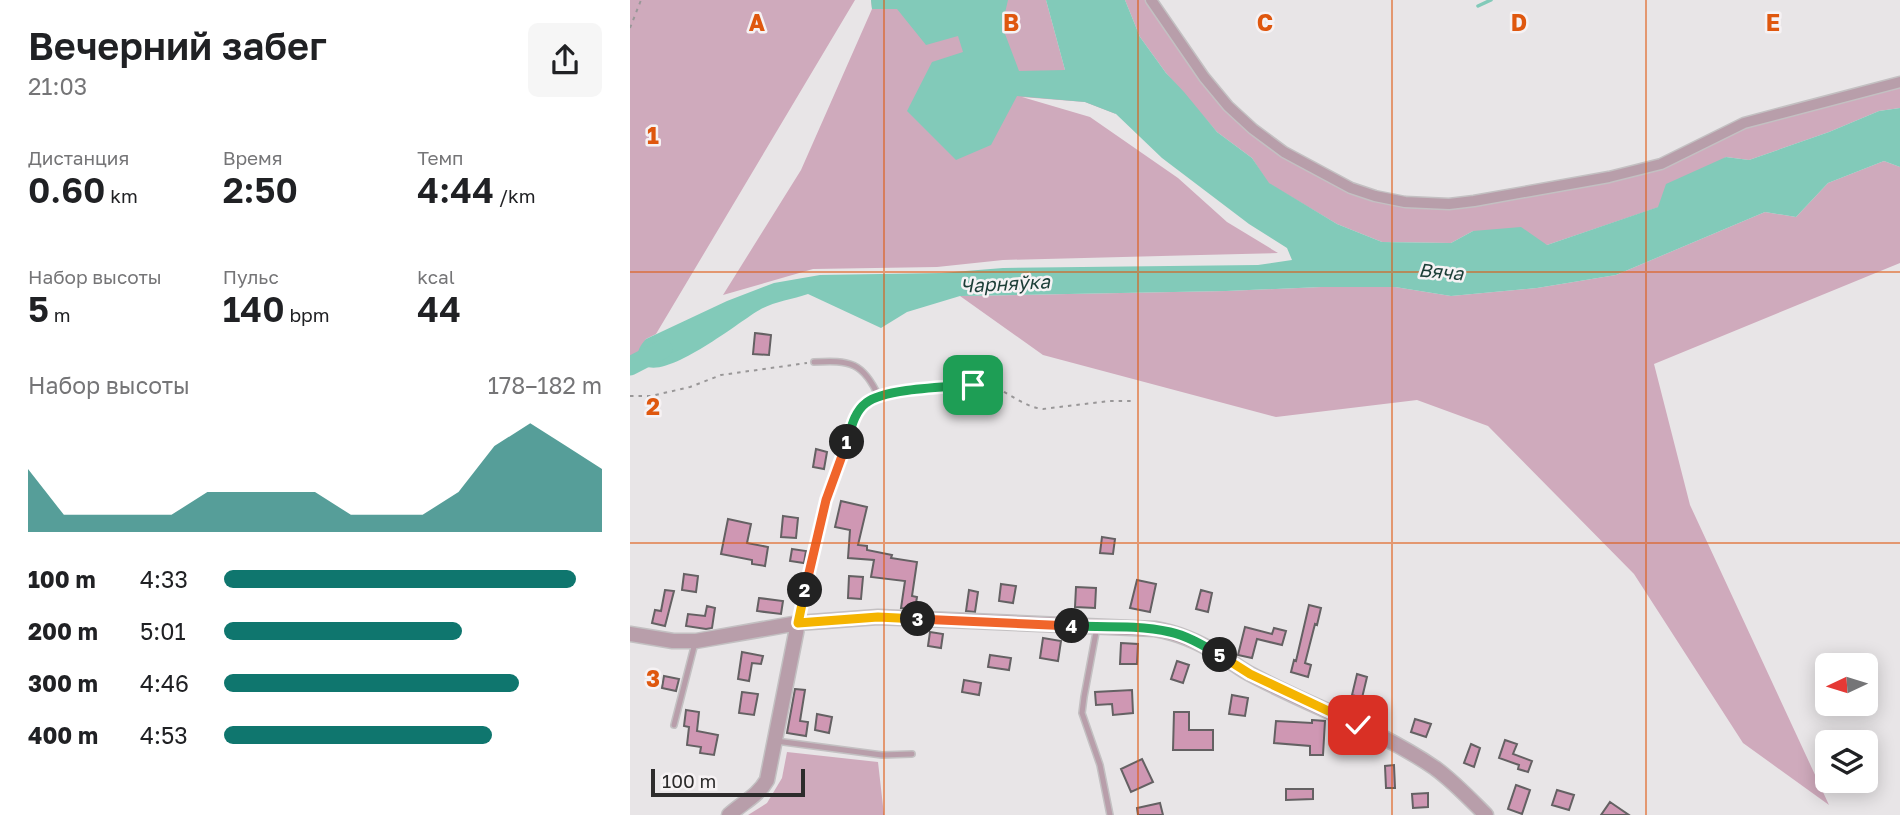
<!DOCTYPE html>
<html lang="ru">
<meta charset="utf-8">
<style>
body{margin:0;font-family:"Golos Text",sans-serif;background:#f6f6f6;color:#202124;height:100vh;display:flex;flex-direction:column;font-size:26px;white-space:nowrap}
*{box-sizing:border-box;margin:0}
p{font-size:23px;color:#757577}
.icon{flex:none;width:38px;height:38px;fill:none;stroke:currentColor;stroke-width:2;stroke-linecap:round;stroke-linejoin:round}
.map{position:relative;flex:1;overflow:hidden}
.sheet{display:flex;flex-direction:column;background:#fff;width:630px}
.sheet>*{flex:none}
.needle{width:46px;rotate:266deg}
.tools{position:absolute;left:1185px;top:653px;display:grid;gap:14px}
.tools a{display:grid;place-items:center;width:63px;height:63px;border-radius:10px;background:#fff;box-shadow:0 4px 18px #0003;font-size:35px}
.scale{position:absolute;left:21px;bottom:18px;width:154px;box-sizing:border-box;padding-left:7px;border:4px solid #2d2c2c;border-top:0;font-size:19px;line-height:24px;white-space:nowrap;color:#2d2c2c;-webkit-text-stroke:5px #f6f2f4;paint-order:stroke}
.pin{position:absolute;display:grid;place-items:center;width:60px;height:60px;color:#fff;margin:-30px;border-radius:14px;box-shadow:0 4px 10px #0006}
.km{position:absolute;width:35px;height:35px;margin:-18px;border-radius:50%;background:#222;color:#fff;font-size:19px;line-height:35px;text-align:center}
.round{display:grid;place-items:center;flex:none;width:74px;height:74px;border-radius:10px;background:#f6f6f6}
.headline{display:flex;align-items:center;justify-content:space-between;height:119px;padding:0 28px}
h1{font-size:38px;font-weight:600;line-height:52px}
.stats{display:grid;grid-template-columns:repeat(3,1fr);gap:10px;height:119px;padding:7px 28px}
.stats div{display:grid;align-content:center}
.stats b{font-size:35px;font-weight:600}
.stats small{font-size:19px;font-weight:400}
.stats p{font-size:19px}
.chart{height:196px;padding:14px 28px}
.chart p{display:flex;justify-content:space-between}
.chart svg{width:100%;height:126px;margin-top:7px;fill:#0f766e;opacity:.7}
ul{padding:0 28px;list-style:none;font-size:23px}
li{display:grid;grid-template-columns:112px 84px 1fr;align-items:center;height:52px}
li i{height:18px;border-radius:9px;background:#0f766e}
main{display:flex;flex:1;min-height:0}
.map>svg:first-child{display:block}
.green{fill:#cfaabc}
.water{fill:#82cab9}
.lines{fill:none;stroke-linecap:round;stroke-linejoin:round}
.stream{stroke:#82cab9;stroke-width:3.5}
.river{stroke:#82cab9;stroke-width:19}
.building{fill:#cf97b3;stroke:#646163;stroke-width:2}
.service-casing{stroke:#c3c0c2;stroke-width:8}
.minor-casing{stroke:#c3c0c2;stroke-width:13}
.tertiary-casing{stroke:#c3c0c2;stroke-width:17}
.path{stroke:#999798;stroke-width:2;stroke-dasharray:3.5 5;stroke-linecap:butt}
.service{stroke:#b89eaa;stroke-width:5}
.minor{stroke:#b89eaa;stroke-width:10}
.tertiary{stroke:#b89eaa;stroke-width:14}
.split-1-casing{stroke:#fff;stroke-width:14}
.split-2-casing{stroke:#fff;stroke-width:14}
.split-3-casing{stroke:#fff;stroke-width:14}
.split-4-casing{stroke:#fff;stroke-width:14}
.split-5-casing{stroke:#fff;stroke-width:14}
.split-6-casing{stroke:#fff;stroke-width:14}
.split-1{stroke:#22a559;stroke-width:9}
.split-2{stroke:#f0652b;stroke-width:9}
.split-3{stroke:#f5b400;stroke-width:9}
.split-4{stroke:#f0652b;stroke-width:9}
.split-5{stroke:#22a559;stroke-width:9}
.split-6{stroke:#f5b400;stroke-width:9}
.grid{fill:none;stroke:#df570e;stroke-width:2;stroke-opacity:0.55}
.labels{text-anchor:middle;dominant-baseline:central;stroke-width:5;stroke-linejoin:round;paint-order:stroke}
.water-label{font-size:19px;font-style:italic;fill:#1b3d36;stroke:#f6f2f4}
.grid-label{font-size:23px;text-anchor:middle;font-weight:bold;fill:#df570e;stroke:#f6f2f4;stroke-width:5;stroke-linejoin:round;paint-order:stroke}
</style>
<main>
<section class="sheet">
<div class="headline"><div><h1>Вечерний забег</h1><p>21:03</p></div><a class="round"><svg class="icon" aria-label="share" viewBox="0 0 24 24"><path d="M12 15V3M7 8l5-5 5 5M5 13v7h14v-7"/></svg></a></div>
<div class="stats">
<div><p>Дистанция</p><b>0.60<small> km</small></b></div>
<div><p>Время</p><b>2:50</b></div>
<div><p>Темп</p><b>4:44<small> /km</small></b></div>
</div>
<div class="stats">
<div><p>Набор высоты</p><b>5<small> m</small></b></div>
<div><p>Пульс</p><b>140<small> bpm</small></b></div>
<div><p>kcal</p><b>44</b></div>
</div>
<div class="chart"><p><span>Набор высоты</span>178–182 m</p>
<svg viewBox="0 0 160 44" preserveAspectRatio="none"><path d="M0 44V22L10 38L20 38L30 38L40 38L50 30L60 30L70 30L80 30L90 38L100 38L110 38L120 30L130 14L140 6L150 14L160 22V44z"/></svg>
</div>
<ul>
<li><b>100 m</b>4:33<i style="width:93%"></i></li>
<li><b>200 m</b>5:01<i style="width:63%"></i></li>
<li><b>300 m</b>4:46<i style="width:78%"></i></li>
<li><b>400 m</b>4:53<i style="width:71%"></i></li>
</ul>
</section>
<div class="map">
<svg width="1270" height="815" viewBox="0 0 1270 815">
<rect width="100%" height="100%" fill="#e8e5e7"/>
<path class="green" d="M0,0H225L26,334L16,339L8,354L10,362L0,366Z
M241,0H416L435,70L486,114L455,102L392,97L460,117L548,178L597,222L648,253L373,260L307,267L183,269L93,295L171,170L242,9Z
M495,0H521L574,77L654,152L745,196L819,204L1031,164L1114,123L1270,82V108L1249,111L1199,132L1119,160L1096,157L1029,207L917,245L843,231L821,243L752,242L707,224L638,183L622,158L587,132L536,73L510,37Z
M1254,161L1270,167V263L1024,364L1060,505L1199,805L1113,743L1004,574L858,426L787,400L646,417L413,355L330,296L596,291L691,287H765L821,296L907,288L986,275L1135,212L1166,217L1198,183Z
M157,752L248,762L254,815H118L137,803L152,778Z"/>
<path class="water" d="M241,0H378L372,26L389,71L435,70L416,0H495L510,37L536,73L554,92L587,132L622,158L639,183L707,224L752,242L821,243L843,231L891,227L917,245L1028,207L1036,184L1096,157L1119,160L1199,132L1249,111L1270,108V167L1254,161L1198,183L1166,217L1135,212L986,275L907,288L821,296L765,287H691L596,291L330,296L277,312L251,328L178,294C163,299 144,302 131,309C112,319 21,394 9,358C6,351 11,345 16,339L97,301L144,283L190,275L311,273L373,268L628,265L662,260L657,248L619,224L532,158L486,114L455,102L387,96L361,145L326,160L277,111L302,62L333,52L328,36L296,45L267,9H242Z"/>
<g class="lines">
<path class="stream" d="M848,6L861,0"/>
<path class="river" d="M0,366L33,349"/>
</g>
<path class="building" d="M125,333L141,335L139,355L123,354Z
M186,449L197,452L194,469L183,467Z
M211,501L237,507L228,545L237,546V550L262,555L261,558L287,562L282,596L287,597L285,609L271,608L275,581L241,577L244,560L218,558L220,530L205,527Z
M153,516L168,518L166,538L151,537Z
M98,519L121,524L117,543L138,547L135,566L122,564V560L91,554Z
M472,537L485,539L483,554L470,553Z
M162,549L176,551L174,563L160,561Z
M54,574L68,576L66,592L52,590Z
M219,576L233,577L231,599L218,598Z
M507,580L526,584L520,612L500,608Z
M371,584L386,586L383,603L369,601Z
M446,587L466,588L465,608L445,607Z
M35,590L44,591L35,626L22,623L25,610L31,611Z
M339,590L348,592L345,612L336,611Z
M571,590L582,593L578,612L566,609Z
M129,598L153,601L151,614L127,611Z
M679,605L691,608L687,625L685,624L675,663L681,665L678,677L661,672L664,660L666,661Z
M77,606L85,608L82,628L76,629L56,626L58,614L75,616Z
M615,627L642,634L644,628L656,631L652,645L627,639L622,658L608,655Z
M300,632L313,634L311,648L298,646Z
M413,638L431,641L428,661L410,658Z
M491,643L508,644L507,664H490Z
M112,652L133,656L131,664L122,663L119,681L108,679Z
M360,655L381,658L379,670L358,667Z
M547,661L559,665L553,683L541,679Z
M727,674L737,677L732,698L722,695Z
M34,676L49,679L46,691L32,688Z
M334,680L351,683L349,695L332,692Z
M165,689L175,690L170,721L178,722L176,736L157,733Z
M502,690L503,713L483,715L482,704L466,705L465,692Z
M112,692L128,694L124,715L109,713Z
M602,695L618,698L615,716L599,714Z
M56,710L69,712L67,731L88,735L84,755L70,753L71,747L57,745L59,727L54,726Z
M544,712H559V730H583V750H543Z
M187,714L202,717L199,733L185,730Z
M785,719L801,724L796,737L781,732Z
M682,720L695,721L693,755H680V746L644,743L646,721L682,723Z
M875,740L887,744L883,754L902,761L898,772L888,769L889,765L869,758Z
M841,744L850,748L844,767L834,763Z
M512,759L523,782L501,792L491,769Z
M764,765L765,788H756L755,766Z
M886,785L900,790L892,814L878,809Z
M656,789H683V799L656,800Z
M927,790L944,795L939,810L922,805Z
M798,793V807L783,808L782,794Z
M980,802L999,815H971Z
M530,803L533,815H508L507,808Z"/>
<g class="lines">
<defs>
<path id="service" d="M168,621L196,500L221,427L227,413L236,403L249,397C233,362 220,360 184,362
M467,627L454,697L452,713L470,765L480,815
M44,725L65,643
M146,741L252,755L282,754"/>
<path id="minor" d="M521,0L574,77L598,106L623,129L654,152L721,188L745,196L775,202L819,204L844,201L979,177L1031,164L1114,123L1270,82"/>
<path id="tertiary" d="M0,634L43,641H66L168,623L248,617L525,629C549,633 569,642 590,655C601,661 611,670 622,675C682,707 748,729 805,768C823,781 840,799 856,815
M99,815C112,803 128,796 137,780L168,623"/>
</defs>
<use href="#service" class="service-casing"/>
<use href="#minor" class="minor-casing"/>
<use href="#tertiary" class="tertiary-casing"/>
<path class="path" d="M0,28L11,0
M257,395C282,390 340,380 363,387C380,393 394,407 413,409L479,401H502
M0,396H21L60,387L91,375L177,363"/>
<use href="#service" class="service"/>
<use href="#minor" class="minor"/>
<use href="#tertiary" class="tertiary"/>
</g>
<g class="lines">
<defs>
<path id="split-1" d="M217,442C221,429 224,412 236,403C254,388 318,387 343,385"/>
<path id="split-2" d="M175,590L196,500L217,442"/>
<path id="split-3" d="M175,590L168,623L248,617L288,619"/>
<path id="split-4" d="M288,619L442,626"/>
<path id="split-5" d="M442,626C474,627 509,625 540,632C558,636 574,646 590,655"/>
<path id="split-6" d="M590,655L620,674L728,725"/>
</defs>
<use href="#split-1" class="split-1-casing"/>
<use href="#split-2" class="split-2-casing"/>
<use href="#split-3" class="split-3-casing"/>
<use href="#split-4" class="split-4-casing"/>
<use href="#split-5" class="split-5-casing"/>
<use href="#split-6" class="split-6-casing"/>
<use href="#split-1" class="split-1"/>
<use href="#split-2" class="split-2"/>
<use href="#split-3" class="split-3"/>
<use href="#split-4" class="split-4"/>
<use href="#split-5" class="split-5"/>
<use href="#split-6" class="split-6"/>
</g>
<path class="grid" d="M254,0V815M508,0V815M762,0V815M1016,0V815M0,272H1270M0,543H1270"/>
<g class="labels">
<g class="water-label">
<text transform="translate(811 271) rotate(5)">Вяча</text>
<text transform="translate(375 283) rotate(-3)">Чарняўка</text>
</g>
</g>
<g class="grid-label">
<text x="127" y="31">A</text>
<text x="381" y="31">B</text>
<text x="635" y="31">C</text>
<text x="889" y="31">D</text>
<text x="1143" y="31">E</text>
<text x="23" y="144">1</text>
<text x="23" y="415">2</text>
<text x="23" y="687">3</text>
</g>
</svg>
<div class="tools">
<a><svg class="needle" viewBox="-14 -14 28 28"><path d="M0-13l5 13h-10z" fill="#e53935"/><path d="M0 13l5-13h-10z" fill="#757577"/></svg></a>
<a><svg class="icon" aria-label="layers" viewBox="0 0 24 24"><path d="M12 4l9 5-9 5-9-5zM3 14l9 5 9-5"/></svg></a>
</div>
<div class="scale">100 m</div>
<div class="pin" style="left:343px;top:385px;background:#1e9e55"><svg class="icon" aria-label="arrive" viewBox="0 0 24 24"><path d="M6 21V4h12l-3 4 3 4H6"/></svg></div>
<div class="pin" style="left:728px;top:725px;background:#d93025"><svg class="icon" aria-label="check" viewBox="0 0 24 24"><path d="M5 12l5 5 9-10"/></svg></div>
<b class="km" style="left:217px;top:442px">1</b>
<b class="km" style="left:175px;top:590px">2</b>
<b class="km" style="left:288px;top:619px">3</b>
<b class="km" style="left:442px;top:626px">4</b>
<b class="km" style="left:590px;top:655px">5</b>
</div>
</main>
